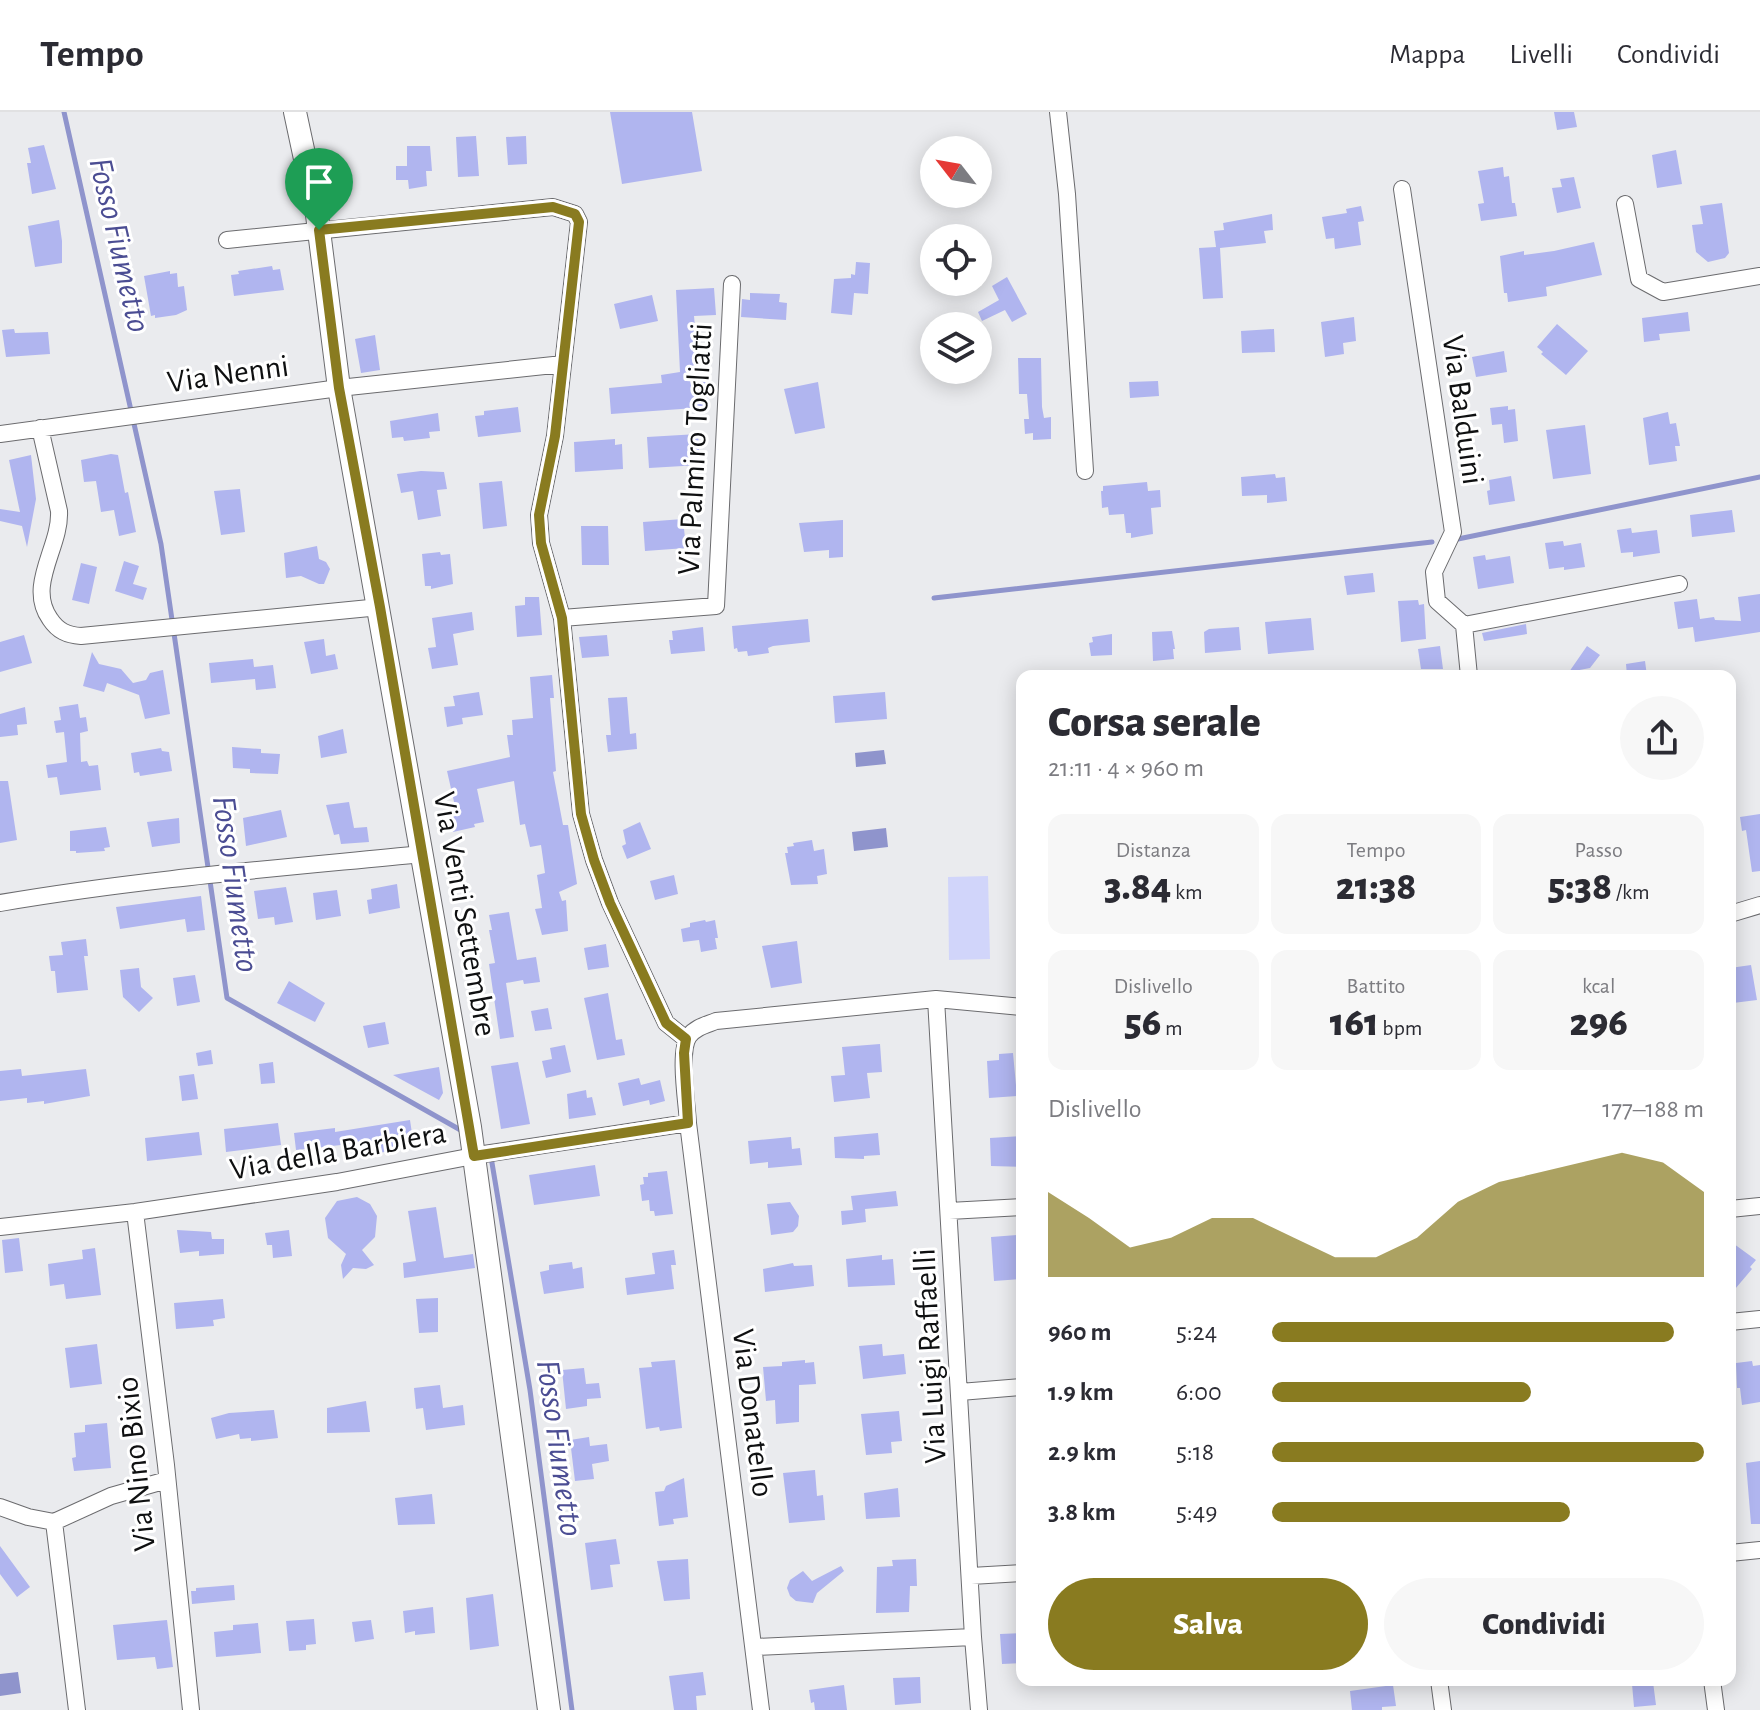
<!DOCTYPE html>
<html lang="it">
<meta charset="utf-8">
<style>
body{margin:0;font-family:"Alegreya Sans",sans-serif;background:#f7f7f7;color:#2b2b33;height:100vh;display:flex;flex-direction:column;font-size:30px;white-space:nowrap}
*{box-sizing:border-box;margin:0}
p{font-size:26px;color:#7c7c81}
.icon{flex:none;width:44px;height:44px;fill:none;stroke:currentColor;stroke-width:2;stroke-linecap:round;stroke-linejoin:round}
.map{position:relative;flex:1;overflow:hidden}
.drawer{position:absolute;left:1016px;top:558px;width:720px;height:1016px;display:flex;flex-direction:column;background:#fff;border-radius:16px;box-shadow:0 4px 20px #0003}
.drawer>*{flex:none}
.needle{width:52px;rotate:301deg}
.tools{position:absolute;left:920px;top:24px;display:grid;gap:16px}
.tools a{display:grid;place-items:center;width:72px;height:72px;border-radius:50%;background:#fff;box-shadow:0 4px 20px #0003;font-size:40px}
.pin{position:absolute;display:grid;place-items:center;width:68px;height:68px;color:#fff;margin:-82px -34px;border-radius:50% 50% 50% 0;rotate:-45deg;box-shadow:0 0 8px #0007}
.pin .icon{rotate:45deg}
.round{display:grid;place-items:center;flex:none;width:84px;height:84px;border-radius:42px;background:#f7f7f7}
.summary{display:flex;align-items:center;justify-content:space-between;height:136px;padding:0 32px}
h1{font-size:44px;font-weight:800;line-height:60px}
.figures{display:grid;grid-template-columns:repeat(3,1fr);gap:12px;height:136px;padding:8px 32px}
.figures div{display:grid;align-content:center;border-radius:16px;background:#f7f7f7;text-align:center}
.figures b{font-size:40px;font-weight:800}
.figures small{font-size:22px;font-weight:400}
.figures p{font-size:22px}
.chart{height:224px;padding:16px 32px}
.chart p{display:flex;justify-content:space-between}
.chart svg{width:100%;height:144px;margin-top:8px;fill:#897b20;opacity:.7}
.button{display:flex;gap:16px;margin-top:auto;padding:16px 32px}
.button a{flex:1;height:92px;border-radius:48px;background:#897b20;color:#fff;font-size:32px;font-weight:800;line-height:92px;text-align:center}
.button a+a{background:#f7f7f7;color:#2b2b33}
ul{padding:0 32px;list-style:none;font-size:26px}
li{display:grid;grid-template-columns:128px 96px 1fr;align-items:center;height:60px}
li i{height:20px;border-radius:10px;background:#897b20}
header{display:flex;align-items:center;gap:48px;box-sizing:border-box;height:112px;padding:0 40px;background:#fff;border-bottom:2px solid #e1e1e2}
header strong{font-size:38px}
nav{display:flex;gap:44px;margin-inline-start:auto;font-size:28px}
.map>svg:first-child{display:block}
.green{fill:#d1d5fa}
.water{fill:#8f94cc}
.lines{fill:none;stroke-linecap:round;stroke-linejoin:round}
.stream{stroke:#8f94cc;stroke-width:5}
.building{fill:#b0b5ef}
.street-casing{stroke:#6b6b6e;stroke-width:18}
.secondary-casing{stroke:#6b6b6e;stroke-width:24}
.street{stroke:#fff;stroke-width:16}
.secondary{stroke:#fff;stroke-width:22}
.route-casing{stroke:#fff;stroke-width:16}
.route{stroke:#897b20;stroke-width:10}
.labels{text-anchor:middle;dominant-baseline:central;stroke-width:6;stroke-linejoin:round;paint-order:stroke}
.street-label{font-size:32px;fill:#0f1011;stroke:#fff}
.water-label{font-size:34px;font-style:italic;fill:#4b4d93;stroke:#fff}
</style>
<header>
<strong>Tempo</strong>
<nav><a>Mappa</a><a>Livelli</a><a>Condividi</a></nav>
</header>
<div class="map">
<svg width="1760" height="1598" viewBox="0 0 1760 1598">
<rect width="100%" height="100%" fill="#eaebee"/>
<path class="green" d="M988,764L990,847L949,848L948,765Z"/>
<path class="water" d="M884,638L886,652L856,655L855,641Z
M886,716L888,735L854,739L852,720Z
M18,1560L21,1581L0,1584V1562Z"/>
<g class="lines">
<path class="stream" d="M64,0L161,432L227,886L464,1020
M1458,427L1760,365
M934,486L1432,430
M491,1045L530,1278L572,1598"/>
</g>
<path class="building" d="M610,0H692L702,59L622,72Z
M1554,0H1574L1577,15L1557,18Z
M476,24L479,64L458,65L456,25Z
M526,24L527,52L508,53L506,25Z
M44,33L56,77L32,82L27,51H31L28,36Z
M407,34H430L432,59H426L427,74L409,77L408,68H396V54H407Z
M1676,38L1682,72L1657,76L1652,43Z
M1503,55L1504,65L1509,64L1512,91H1515L1517,104L1481,109L1478,92L1484,91L1478,59Z
M1574,65L1581,96L1557,101L1552,76L1562,75L1560,67Z
M1722,91L1729,141L1725,146L1708,150L1696,140L1692,113L1703,112L1700,94Z
M1361,94L1364,109L1358,110L1361,133L1335,137L1334,126L1326,127L1322,105L1347,101L1346,97Z
M1272,102L1273,118L1264,119L1266,131L1220,136L1223,186L1203,187L1199,136L1216,135L1214,119L1224,118L1223,111Z
M59,108L62,129V151L35,155L28,114Z
M1594,130L1602,163L1546,175L1547,184L1508,190L1507,181H1504L1500,144L1524,139V143L1554,139Z
M856,150L870,151L868,182L854,181L852,203L831,201L834,167L851,166V162L855,163Z
M272,154L273,158L280,157L284,178L234,184L231,163L239,162L238,159Z
M170,159V162L177,161L178,175L184,174L187,198L176,203L155,206V203L151,204L144,164Z
M1007,165L1027,202L1012,210L1005,198L982,209L978,200L999,188L992,174Z
M714,176L716,203L694,204L700,269H707L709,295L611,302L609,276L662,271L661,263L680,260L676,178Z
M750,181L780,182L779,190L787,191L786,208L741,205L742,187L750,188Z
M652,183L658,209L620,217L614,192Z
M1688,200L1690,219L1659,222L1660,228L1644,230L1642,206Z
M1354,205L1356,229L1343,231L1344,242L1325,245L1321,210Z
M1557,212L1588,239L1566,263L1541,242L1543,240L1537,235Z
M14,217L15,221L48,220L50,242L6,245L2,218Z
M1274,217L1275,240L1242,241L1241,219Z
M375,223L380,258L361,261L355,227Z
M1504,239L1507,260L1476,265L1472,245Z
M1018,246H1041L1042,295L1044,306L1051,305V327L1033,328V321L1025,322L1024,307H1029L1027,282H1019Z
M1158,269L1159,284L1130,286L1129,270Z
M818,270L825,316L795,322L784,277Z
M1508,294V298L1515,297L1518,329L1504,331L1502,312L1492,313L1490,296Z
M518,295L521,320L478,325L475,304L484,303V299Z
M1668,300L1670,312L1676,311L1680,334H1675L1677,349L1649,353L1643,306Z
M438,301L440,319L429,320L430,326L404,329L403,325L392,326L390,309Z
M1585,313L1591,362L1553,367L1546,318Z
M698,322L700,353L649,356L647,325Z
M615,327V333L622,332L623,357L575,360L574,330Z
M111,342L118,343L125,381L128,380L136,420L119,424L114,398L101,400L96,369L84,370L81,348Z
M31,343L36,387L27,435L22,414L0,409V397L20,400L9,348Z
M421,359L444,360L447,377L437,378L441,404L418,408L413,379L401,381L397,362Z
M1275,362L1276,366L1285,365L1287,389L1267,391V383L1242,384L1241,365Z
M1511,364L1515,389L1489,393L1487,379L1490,378L1489,368Z
M502,369L507,414L483,417L479,371Z
M1147,370L1148,379L1160,378L1161,395L1151,396L1153,422L1131,426V421H1126L1124,402L1109,403L1108,395L1102,396L1101,379H1103V374Z
M240,377L245,420L221,423L214,379Z
M1732,398L1735,420L1692,425L1690,403Z
M683,407L686,436L645,439L643,410Z
M843,408V445L829,446V438L804,440L799,411Z
M581,414H608L609,453H582Z
M1631,416L1632,421L1657,418L1660,441L1633,445V440L1621,441L1617,418Z
M1563,429L1564,434L1581,431L1585,455L1564,458V455L1549,457L1545,431Z
M317,434L319,447L326,450L330,457L324,472H319L301,464L286,466L284,441Z
M440,440L441,443L450,442L453,472L431,477V474H425L422,442Z
M1485,443L1486,448L1510,444L1514,471L1478,477L1473,445Z
M124,449L139,454L133,472L147,476L143,488L115,479Z
M81,451L97,455L89,492L72,488Z
M1373,461L1375,480L1347,483L1344,464Z
M1760,482V520L1695,530L1693,515L1678,517L1674,490L1697,487L1700,507L1714,505L1715,508L1741,509L1738,485Z
M525,485H539L542,523L517,525L515,494L525,493Z
M1418,488L1419,493L1424,492L1426,527L1401,530L1398,489Z
M472,500L474,518L453,522L458,553L432,557L428,536L436,535L432,506Z
M1311,506L1314,538L1268,542L1265,510Z
M808,507L810,530L773,534L768,536L769,541L748,544L747,539L738,540L737,536L734,537L732,514Z
M1526,512L1527,522L1484,529L1482,521Z
M703,515L705,539L671,542L669,528H673L672,519Z
M1239,515L1241,538L1205,541L1204,520L1209,517Z
M1172,519L1175,537H1173L1174,547L1153,549L1152,520Z
M1112,522V543L1091,544L1089,531L1093,530L1092,525Z
M24,523L32,551L0,560V530Z
M607,523L609,544L582,546L579,525Z
M324,527L326,544L335,542L338,557L311,562L304,530Z
M1440,534L1443,557H1421L1418,537Z
M1587,534L1600,543L1590,556L1569,560Z
M92,540L99,552L121,557L133,571L146,568L150,561L163,558L170,602L145,607L139,583L107,571L104,580L83,574Z
M253,547L254,555L273,553L276,576L256,578L255,567L211,571L209,551Z
M1645,549L1647,564H1627L1626,552Z
M552,563L554,586H550L556,659L553,660L563,713H568L577,772L559,780L562,789L566,788L568,819L542,823L535,797L542,796L537,763L545,761L541,733L530,735L525,712L520,713L514,669L477,677L484,710L474,712L475,715L453,720L450,705L457,703L447,659L510,645L507,623H513L512,608L533,606L530,565Z
M479,580L483,603L462,606L463,612L447,615L444,595L455,594L453,584Z
M885,580L887,607L835,611L833,584Z
M627,585L630,622L636,621L637,637L608,640L606,623H611L608,586Z
M78,592L80,606L86,605L88,619L80,621L81,650L87,649L89,654L98,653L101,678L60,683L57,665L48,666L46,653L67,650L64,620L56,621L54,609L61,608L59,595Z
M25,595L27,612L17,613L18,623L0,625V602Z
M343,617L347,641L321,646L318,624Z
M232,635L261,637V641L280,642L278,662L250,661V657L233,656Z
M161,636L162,639L169,640L172,659L140,664L139,660L134,661L131,641Z
M0,669H8L17,728L0,731Z
M349,690L354,716L367,715L369,730L341,732L339,722L334,723L326,693Z
M281,698L287,725L246,734L243,706Z
M1760,702V759L1752,760L1746,718L1742,719L1740,705Z
M179,706L180,731L152,735L147,710Z
M640,710L651,737L627,747L622,734L626,732L623,718Z
M106,715L110,735L104,736L105,739L76,741V739H70V719Z
M812,728L814,739L824,737L827,762L817,764L818,772L791,773L785,741H788L787,735L794,734L793,731Z
M674,763L678,782L655,788L650,769Z
M397,772L400,796L369,802L367,788L372,787L371,777Z
M286,775L293,810L275,813L274,805L258,807L254,779Z
M337,778L341,804L316,808L313,781Z
M201,784L205,818L187,820L185,807L120,817L116,795Z
M509,800L517,848L536,845L540,870L524,872L523,868L506,871L514,925L500,927L489,852L495,851L489,818H492L489,803Z
M705,808L706,810L715,808L718,826H715L717,837L701,840L699,828L683,830L681,817L690,815V811Z
M86,827L88,844H84L88,878L57,881L55,859H51L49,844L63,843L61,830Z
M797,829L802,871L771,876L762,834Z
M606,832L609,855L588,858L584,836Z
M1751,853L1757,888L1733,891L1730,856Z
M139,856L141,875L153,886L139,900L123,885L120,858Z
M195,863L200,890L177,894L173,866Z
M289,869L325,891L315,910L277,891Z
M608,881L616,928L622,927L625,943L597,948L584,886Z
M548,896L552,917L535,919L531,899Z
M385,910L389,932L368,936L363,914Z
M880,932L882,960L867,961L870,986L834,990L831,964L845,963L842,935Z
M565,933L571,960L546,966L542,949L552,947L550,936Z
M211,938L213,952L198,954L196,941Z
M1013,941L1017,984L989,986L987,949L999,948V942Z
M273,950L275,971L261,972L259,952Z
M518,950L530,1012L501,1017L491,954Z
M439,955L443,981L439,988L393,963Z
M21,957L22,964L86,957L90,984L44,992V989L27,991V986L0,989V959Z
M194,962L198,987L182,989L179,964Z
M639,966L641,973L660,968L665,989L650,993L649,988L623,994L618,971Z
M586,978L587,986L592,985L596,1003L569,1007L567,982Z
M410,1008L414,1035L361,1044L359,1031L296,1038L294,1021L335,1016V1020Z
M278,1011L281,1033L226,1040L224,1017Z
M199,1020L202,1043L147,1049L145,1026Z
M878,1021L880,1043L864,1044V1047L835,1046L834,1025Z
M1022,1024V1055L991,1054L990,1026Z
M791,1025L792,1037L800,1036L802,1053L768,1056V1050L750,1052L748,1029Z
M595,1053L600,1084L534,1093L529,1063Z
M667,1059L673,1102L655,1104L654,1099H650L649,1088L642,1089L640,1073L644,1072L643,1065H648V1061Z
M896,1079L898,1094L865,1097L866,1110L842,1113L841,1099L853,1098L851,1084Z
M357,1085L370,1092L377,1104L375,1125L362,1138L374,1153L366,1157L353,1156L343,1167L341,1153L346,1142L328,1126L325,1106L337,1089Z
M790,1090L799,1104L798,1114L793,1120L771,1123L767,1092Z
M436,1095L444,1146L473,1142L475,1156L404,1166L403,1151L416,1149L408,1099Z
M177,1118L211,1120L212,1127H224V1142L199,1144V1139L180,1141Z
M289,1118L292,1144L273,1146L272,1133H267L265,1121Z
M1017,1123L1020,1167L994,1169L991,1125Z
M19,1126L23,1159L5,1161L2,1128Z
M1730,1129L1756,1148L1750,1155L1752,1157L1730,1183Z
M95,1136L101,1183L66,1187L64,1172L50,1174L48,1152L83,1147L82,1138Z
M674,1138L676,1153H671L674,1177L627,1183L625,1166L655,1162L652,1141Z
M882,1143V1148L893,1147L895,1173L848,1175L846,1147Z
M572,1150L573,1157L582,1155L584,1176L544,1182L540,1160L549,1158V1153Z
M793,1151L794,1154L812,1153L814,1174L765,1180L763,1157Z
M438,1186V1220L419,1221L416,1187Z
M223,1187L225,1206L213,1208L214,1214L176,1217L174,1191Z
M97,1232L102,1272L70,1276L65,1236Z
M882,1232L883,1244L904,1242L906,1262L863,1267L859,1234Z
M675,1248L682,1316L660,1319L659,1315L646,1317L639,1256L652,1255L651,1250Z
M805,1248V1251L814,1250L816,1272L799,1273V1310L776,1312L775,1288L766,1289L763,1255L782,1254V1250Z
M1752,1249L1753,1254L1760,1253V1290L1742,1293L1740,1276H1737L1736,1251Z
M584,1256L586,1272L599,1271L601,1286L587,1287V1294L566,1297L562,1258Z
M440,1273L443,1296L463,1293L465,1313L426,1318L423,1296L416,1297L414,1276Z
M366,1289L370,1320L327,1321V1296Z
M274,1298L278,1326L251,1329V1326L240,1327L239,1322L216,1327L211,1306L229,1301Z
M899,1299L902,1329L891,1330L892,1341L866,1343L861,1302Z
M107,1311L111,1356L74,1359L72,1346L76,1345L74,1321L85,1320V1313Z
M589,1325L590,1334L607,1332L609,1349L592,1352L594,1367L575,1369L570,1328Z
M1760,1349V1412H1751L1746,1351Z
M815,1358L817,1384L823,1383L825,1408L789,1411L783,1361Z
M684,1366L688,1405L673,1407L674,1412L659,1414L655,1380L664,1379L666,1374Z
M898,1376L900,1405L866,1407L864,1381Z
M432,1382L435,1412L398,1413L395,1386Z
M616,1427L620,1452L610,1453L613,1475L591,1478L585,1431Z
M0,1434L30,1475L17,1485L0,1462Z
M688,1447L690,1487L664,1489L657,1449Z
M916,1447L917,1474H910L909,1500L876,1501L877,1455L893,1454L892,1448Z
M841,1454L844,1459L817,1481L813,1491L796,1489L790,1484L787,1476L790,1468L803,1459L812,1469Z
M234,1473L235,1488L192,1492L191,1479H196V1476Z
M493,1482L499,1534L470,1538L466,1486Z
M433,1495L435,1521L415,1523V1519L405,1521L403,1499Z
M314,1507L316,1532L306,1533V1538L289,1539L286,1509Z
M167,1508L173,1555L157,1557L155,1545L117,1548L113,1513Z
M371,1508L374,1527L355,1530L352,1510Z
M258,1511L261,1541L216,1545L214,1520L233,1518V1513Z
M1022,1521V1551L1002,1552L1000,1522Z
M703,1560L706,1583L696,1584L697,1598H674L669,1564Z
M920,1565L921,1591L895,1593L893,1566Z
M1653,1570L1656,1593L1634,1595L1632,1572Z
M844,1573L847,1598H815L814,1590L811,1591L809,1578Z
M1393,1573L1396,1594L1382,1595V1598H1352L1350,1579Z"/>
<g class="lines">
<defs>
<path id="street" d="M1058,0L1067,82L1085,359
M1402,77L1453,420L1434,460L1437,489L1464,513L1469,564
M1625,92L1639,167L1663,180L1760,164
M227,128L553,95L575,102L579,110L555,324L539,403L541,431L562,506L581,702L594,748L610,791L666,911L686,927
M40,316L59,399C61,435 26,473 50,507C58,519 67,523 81,524L380,495
M0,322L339,276L563,252
M562,506L716,494L732,172
M1464,513L1679,472
M0,791C140,767 281,756 422,742
M1730,802L1760,793
M936,887L973,1525L979,1598
M688,1011L761,1598
M1730,1097L1760,1094
M949,1099L1022,1095
M135,1100L166,1353L191,1598
M0,1115L135,1100L337,1070L484,1042L688,1011C687,991 678,939 689,924C696,915 706,913 716,909L936,887L1022,895
M1730,1210L1760,1207
M960,1280L1022,1275
M0,1395L28,1405L54,1410
M1730,1441L1760,1438
M971,1464L1022,1461
M755,1535L973,1525
M1439,1568L1443,1598
M1712,1568L1716,1598
M77,1598L54,1410L111,1384L167,1368"/>
<path id="secondary" d="M295,0L317,103L339,276L470,1015L549,1598"/>
</defs>
<use href="#street" class="street-casing"/>
<use href="#secondary" class="secondary-casing"/>
<use href="#street" class="street"/>
<use href="#secondary" class="secondary"/>
</g>
<g class="lines">
<defs>
<path id="route" d="M553,95L575,102L579,110L555,324L539,403L541,431L562,506L581,702L594,748L610,791L666,911L686,927L684,941L688,1011L474,1044L380,495L339,276L319,118Z"/>
</defs>
<use href="#route" class="route-casing"/>
<use href="#route" class="route"/>
</g>
<g class="labels">
<g class="street-label">
<text transform="translate(228 262) rotate(-8)">Via Nenni</text>
<text transform="translate(1463 298) rotate(82)">Via Balduini</text>
<text transform="translate(695 337) rotate(-87)">Via Palmiro Togliatti</text>
<text transform="translate(465 802) rotate(80)">Via Venti Settembre</text>
<text transform="translate(338 1039) rotate(-10)">Via della Barbiera</text>
<text transform="translate(930 1244) rotate(-93)">Via Luigi Raffaelli</text>
<text transform="translate(753 1301) rotate(83)">Via Donatello</text>
<text transform="translate(136 1352) rotate(-96)">Via Nino Bixio</text>
</g>
<g class="water-label">
<text transform="translate(119 133) rotate(77)">Fosso Fiumetto</text>
<text transform="translate(235 772) rotate(82)">Fosso Fiumetto</text>
<text transform="translate(559 1336) rotate(82)">Fosso Fiumetto</text>
</g>
</g>
</svg>
<div class="tools">
<a><svg class="needle" viewBox="-14 -14 28 28"><path d="M0-13l5 13h-10z" fill="#e53935"/><path d="M0 13l5-13h-10z" fill="#7c7c81"/></svg></a>
<a><svg class="icon" aria-label="locate" viewBox="0 0 24 24"><circle cx="12" cy="12" r="6"/><path d="M12 2v4M12 18v4M2 12h4M18 12h4"/></svg></a>
<a><svg class="icon" aria-label="layers" viewBox="0 0 24 24"><path d="M12 4l9 5-9 5-9-5zM3 14l9 5 9-5"/></svg></a>
</div>
<div class="pin" style="left:319px;top:118px;background:#1e9e55"><svg class="icon" aria-label="arrive" viewBox="0 0 24 24"><path d="M6 21V4h12l-3 4 3 4H6"/></svg></div>
<section class="drawer">
<div class="summary"><div><h1>Corsa serale</h1><p>21:11 · 4 × 960 m</p></div><a class="round"><svg class="icon" aria-label="share" viewBox="0 0 24 24"><path d="M12 15V3M7 8l5-5 5 5M5 13v7h14v-7"/></svg></a></div>
<div class="figures">
<div><p>Distanza</p><b>3.84<small> km</small></b></div>
<div><p>Tempo</p><b>21:38</b></div>
<div><p>Passo</p><b>5:38<small> /km</small></b></div>
</div>
<div class="figures">
<div><p>Dislivello</p><b>56<small> m</small></b></div>
<div><p>Battito</p><b>161<small> bpm</small></b></div>
<div><p>kcal</p><b>296</b></div>
</div>
<div class="chart"><p><span>Dislivello</span>177–188 m</p>
<svg viewBox="0 0 160 44" preserveAspectRatio="none"><path d="M0 44V18L10 26L20 35L30 32L40 26L50 26L60 32L70 38L80 38L90 32L100 21L110 15L120 12L130 9L140 6L150 9L160 18V44z"/></svg>
</div>
<ul>
<li><b>960 m</b>5:24<i style="width:93%"></i></li>
<li><b>1.9 km</b>6:00<i style="width:60%"></i></li>
<li><b>2.9 km</b>5:18<i style="width:100%"></i></li>
<li><b>3.8 km</b>5:49<i style="width:69%"></i></li>
</ul>
<div class="button"><a>Salva</a><a>Condividi</a></div>
</section>
</div>
